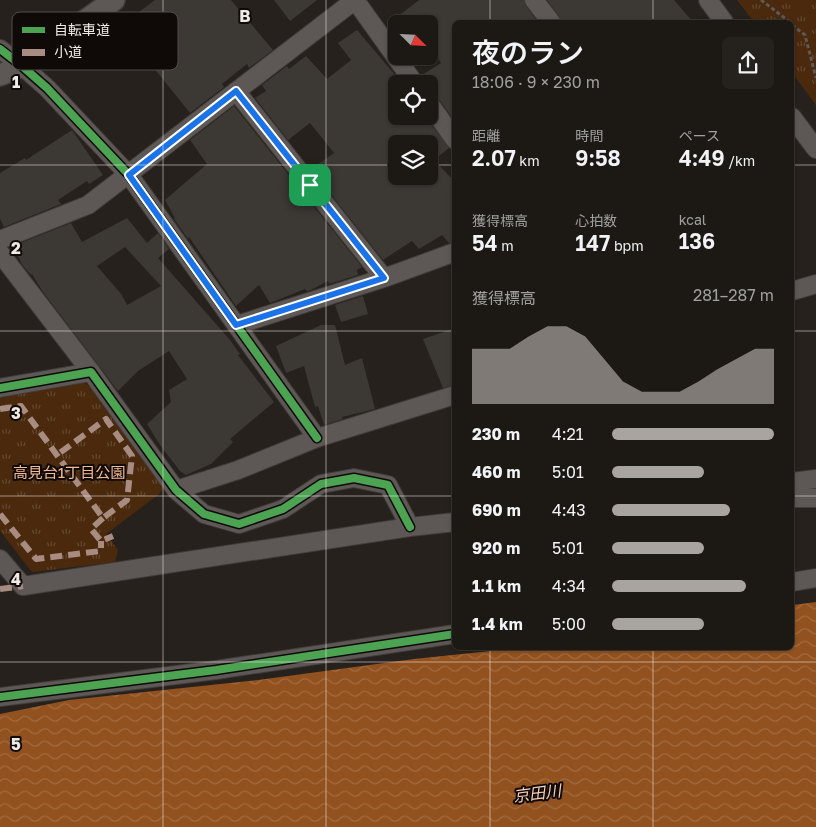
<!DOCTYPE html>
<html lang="ja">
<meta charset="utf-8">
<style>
body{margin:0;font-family:"Golos Text","Noto Sans JP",sans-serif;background:#25221e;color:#f1f3f6;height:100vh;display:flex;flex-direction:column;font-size:19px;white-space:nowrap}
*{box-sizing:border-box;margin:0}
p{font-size:16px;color:#a0a0a0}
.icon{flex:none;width:28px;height:28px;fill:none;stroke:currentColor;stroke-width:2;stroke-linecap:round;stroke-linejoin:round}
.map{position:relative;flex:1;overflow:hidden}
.panel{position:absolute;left:452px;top:20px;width:342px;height:630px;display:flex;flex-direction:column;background:#1c1915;border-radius:8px;box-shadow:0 1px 4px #0004,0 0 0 1px #3a3834}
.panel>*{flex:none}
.needle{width:32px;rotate:114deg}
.fabs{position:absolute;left:388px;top:15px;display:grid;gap:10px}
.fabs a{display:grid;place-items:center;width:50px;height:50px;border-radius:8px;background:#1c1915;box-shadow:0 1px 4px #0004,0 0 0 1px #3a3834;font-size:25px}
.pin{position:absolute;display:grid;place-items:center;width:42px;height:42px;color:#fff;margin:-21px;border-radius:10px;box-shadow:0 2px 8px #0006}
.round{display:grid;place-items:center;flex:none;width:52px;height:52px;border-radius:8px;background:#25221e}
.overview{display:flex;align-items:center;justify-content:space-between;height:85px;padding:0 20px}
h1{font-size:28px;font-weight:600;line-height:38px}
.figures{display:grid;grid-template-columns:repeat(3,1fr);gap:8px;height:85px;padding:5px 20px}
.figures div{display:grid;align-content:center}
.figures b{font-size:21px;font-weight:600}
.figures small{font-size:14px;font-weight:400}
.figures p{font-size:14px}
.chart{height:140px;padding:10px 20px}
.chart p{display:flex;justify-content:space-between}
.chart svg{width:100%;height:90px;margin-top:5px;fill:#a9a49f;opacity:.7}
ul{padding:0 20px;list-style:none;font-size:16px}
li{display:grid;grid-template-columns:80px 60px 1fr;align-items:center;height:38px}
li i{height:12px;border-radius:6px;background:#a9a49f}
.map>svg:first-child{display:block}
.park{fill:url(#park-tufts)}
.water{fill:url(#water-waves)}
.building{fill:#3c3834;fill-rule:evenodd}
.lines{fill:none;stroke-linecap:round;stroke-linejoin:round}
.minor-casing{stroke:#403b38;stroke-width:20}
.tertiary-casing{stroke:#403b38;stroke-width:24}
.path{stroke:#5d5957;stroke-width:3;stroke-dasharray:4 2.5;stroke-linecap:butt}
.minor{stroke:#5d5855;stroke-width:18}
.tertiary{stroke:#5d5855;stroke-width:21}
.quiet{stroke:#a88b81;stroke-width:6;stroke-dasharray:12 6;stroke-linecap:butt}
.cycleway-casing{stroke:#0f0a08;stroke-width:11}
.cycleway{stroke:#4ca352;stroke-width:8}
.route-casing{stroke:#fff;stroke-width:10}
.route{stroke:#1a73e8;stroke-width:6}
.grid{fill:none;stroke:#f0eae5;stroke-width:1;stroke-opacity:0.55}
.labels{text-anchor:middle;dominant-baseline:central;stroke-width:4;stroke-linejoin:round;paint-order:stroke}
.park-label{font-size:15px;fill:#f5ba92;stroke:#0f0a08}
.water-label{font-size:16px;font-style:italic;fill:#f9d1b7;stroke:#0f0a08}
.key{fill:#0f0a08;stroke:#524d4a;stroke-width:1}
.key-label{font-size:14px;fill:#f0eae5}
.grid-label{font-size:16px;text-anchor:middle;font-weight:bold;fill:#f0eae5;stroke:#0f0a08;stroke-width:4;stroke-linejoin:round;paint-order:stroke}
</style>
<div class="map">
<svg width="816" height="827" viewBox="0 0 816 827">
<defs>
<pattern id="park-tufts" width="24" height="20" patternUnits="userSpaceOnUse" patternTransform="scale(1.25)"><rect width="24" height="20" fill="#4a290d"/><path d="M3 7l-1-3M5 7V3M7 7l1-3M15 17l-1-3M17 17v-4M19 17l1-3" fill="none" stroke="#644830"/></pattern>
<pattern id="water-waves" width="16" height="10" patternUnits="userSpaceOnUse" patternTransform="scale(1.25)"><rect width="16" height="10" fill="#92521f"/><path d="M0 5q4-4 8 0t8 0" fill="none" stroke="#a26b3f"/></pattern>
</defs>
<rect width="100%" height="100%" fill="#26211c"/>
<path class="park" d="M737,0H816V105L793,74L792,22H754Z
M83,382L91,387L162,481L163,489L159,494L106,534L118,550L115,562L32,572L0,531V397Z"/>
<path class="water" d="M816,602V827H0V714L69,700L258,680L414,659L519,648H792L793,605Z"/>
<path class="building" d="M155,0H231L273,50L249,68L247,64L222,84L224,87L190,113L120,26Z
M274,0H317L290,21Z
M419,0H524L526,6L538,22H455V122L422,75L441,63L429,46V24H408L401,14Z
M547,0H674L693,22H561L559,16Z
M357,30L396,76V116H425L449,148L434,160L455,182V242L449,243L442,235L419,249L412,241L383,260L311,169L334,153L310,123L288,140L255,98L266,91L262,85L287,66L289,69L306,56L327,79L351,60L338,43ZM396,144H429V176H396Z
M234,106L362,267L357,270L358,275L329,284L328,281L309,291H307L305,289L270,303L259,285L236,306L189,237L188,239L174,219L175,218L165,200L207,164L190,140Z
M72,130L103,175L89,184L87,181L58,200L61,204L4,227L0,219V173L25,158L26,160Z
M127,218L147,243L158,233L169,249L158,258L230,340L240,354L238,355L274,402L230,439L233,442L211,464L186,475L180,471L160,445L147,424L171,402L169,390L187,379L169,351L138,371L118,391L43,292L32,274L31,275L23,266L13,246L71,223L82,242ZM125,247L161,286L127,305L122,295L97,266Z
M363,296L368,314L341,322L335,305Z
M321,325H335L345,365L362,358L375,409L342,417L343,419L324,425L318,406L315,407L304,366L286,373L276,346Z
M455,328V385L443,388L423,339Z"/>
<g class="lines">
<defs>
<path id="minor" d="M355,0L415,84
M534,0L551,22
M708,0L724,22
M0,49L22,66L47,88L129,175L317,438
M236,91L384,278
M429,103L455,140
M792,117L816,149
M0,240L88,205L355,0
M0,253L91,372
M792,291L816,284
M237,325L384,278L455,252
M0,388L91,372L176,490L204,514L239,524L283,509L321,484L354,478L388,485L410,527
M792,482L816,479
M176,490L238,470L317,438L455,395
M792,498H816
M0,559L23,586L410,527L455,522
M792,582L816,578
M0,697L216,670L455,634"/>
<path id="tertiary" d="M0,75L22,66L114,0"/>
</defs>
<use href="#minor" class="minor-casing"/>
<use href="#tertiary" class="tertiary-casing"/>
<path class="path" d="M761,0L790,22
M792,25L805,35L816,78"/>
<use href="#minor" class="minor"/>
<use href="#tertiary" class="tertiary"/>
<path class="quiet" d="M0,409L21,406L103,518L127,500L132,456L106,419L57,455
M0,514L36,559L101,551V541
M103,518L91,529L101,541L113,536
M0,589L23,586"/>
<defs>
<path id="cycleway" d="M0,49L22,66L47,88L129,175L317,438
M0,388L91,372L176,490L204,514L239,524L283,509L321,484L354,478L388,485L410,527
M0,697L216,670L455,634"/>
</defs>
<use href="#cycleway" class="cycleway-casing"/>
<use href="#cycleway" class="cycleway"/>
</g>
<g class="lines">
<defs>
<path id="route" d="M236,91L384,278L236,325L129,175Z"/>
</defs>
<use href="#route" class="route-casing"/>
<use href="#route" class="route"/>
</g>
<path class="grid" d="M163,0V827M326,0V827M490,0V22M653,0V22M0,165H396M429,165H455M792,165H816M0,331H455M792,331H816M0,496H455M792,496H816M490,648V827M653,648V827M0,662H816"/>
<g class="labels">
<g class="park-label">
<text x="69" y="472">高見台1丁目公園</text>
</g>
<g class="water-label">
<text transform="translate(537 793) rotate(-7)">京田川</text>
</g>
</g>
<rect x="12" y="12" width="166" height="58" rx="8" class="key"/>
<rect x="22" y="27" width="23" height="6" fill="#4ca352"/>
<rect x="22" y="49" width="23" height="7" fill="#a88b81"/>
<g class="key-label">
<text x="54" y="35">自転車道</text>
<text x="54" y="57">小道</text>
</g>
<g class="grid-label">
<text x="245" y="22">B</text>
<text x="16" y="88">1</text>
<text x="16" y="254">2</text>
<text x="16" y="419">3</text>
<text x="16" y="585">4</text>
<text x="16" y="750">5</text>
</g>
</svg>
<div class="fabs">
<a><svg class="needle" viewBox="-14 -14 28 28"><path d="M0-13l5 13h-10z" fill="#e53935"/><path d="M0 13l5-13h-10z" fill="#a0a0a0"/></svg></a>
<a><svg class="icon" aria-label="locate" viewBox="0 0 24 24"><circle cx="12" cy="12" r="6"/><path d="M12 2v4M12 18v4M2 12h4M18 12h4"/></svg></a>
<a><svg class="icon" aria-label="layers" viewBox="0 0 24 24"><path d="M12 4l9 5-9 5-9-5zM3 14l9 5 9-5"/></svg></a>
</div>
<div class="pin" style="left:310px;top:185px;background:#1e9e55"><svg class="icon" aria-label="arrive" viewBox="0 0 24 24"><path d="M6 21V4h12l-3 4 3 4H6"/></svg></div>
<section class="panel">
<div class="overview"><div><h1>夜のラン</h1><p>18:06 · 9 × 230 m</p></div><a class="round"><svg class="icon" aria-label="share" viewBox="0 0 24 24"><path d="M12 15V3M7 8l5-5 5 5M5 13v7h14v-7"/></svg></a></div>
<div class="figures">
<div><p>距離</p><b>2.07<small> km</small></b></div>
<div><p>時間</p><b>9:58</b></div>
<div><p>ペース</p><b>4:49<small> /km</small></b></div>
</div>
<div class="figures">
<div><p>獲得標高</p><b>54<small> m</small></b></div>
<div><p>心拍数</p><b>147<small> bpm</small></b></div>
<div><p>kcal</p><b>136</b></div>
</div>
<div class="chart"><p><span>獲得標高</span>281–287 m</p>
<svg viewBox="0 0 160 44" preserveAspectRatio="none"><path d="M0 44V17L10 17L20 17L30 11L40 6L50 6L60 11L70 22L80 33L90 38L100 38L110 38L120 33L130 27L140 22L150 17L160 17V44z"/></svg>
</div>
<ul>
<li><b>230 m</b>4:21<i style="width:100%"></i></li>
<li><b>460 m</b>5:01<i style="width:57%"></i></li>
<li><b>690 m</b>4:43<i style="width:73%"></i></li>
<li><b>920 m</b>5:01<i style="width:57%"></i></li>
<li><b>1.1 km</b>4:34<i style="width:83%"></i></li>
<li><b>1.4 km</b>5:00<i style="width:57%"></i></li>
</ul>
</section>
</div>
